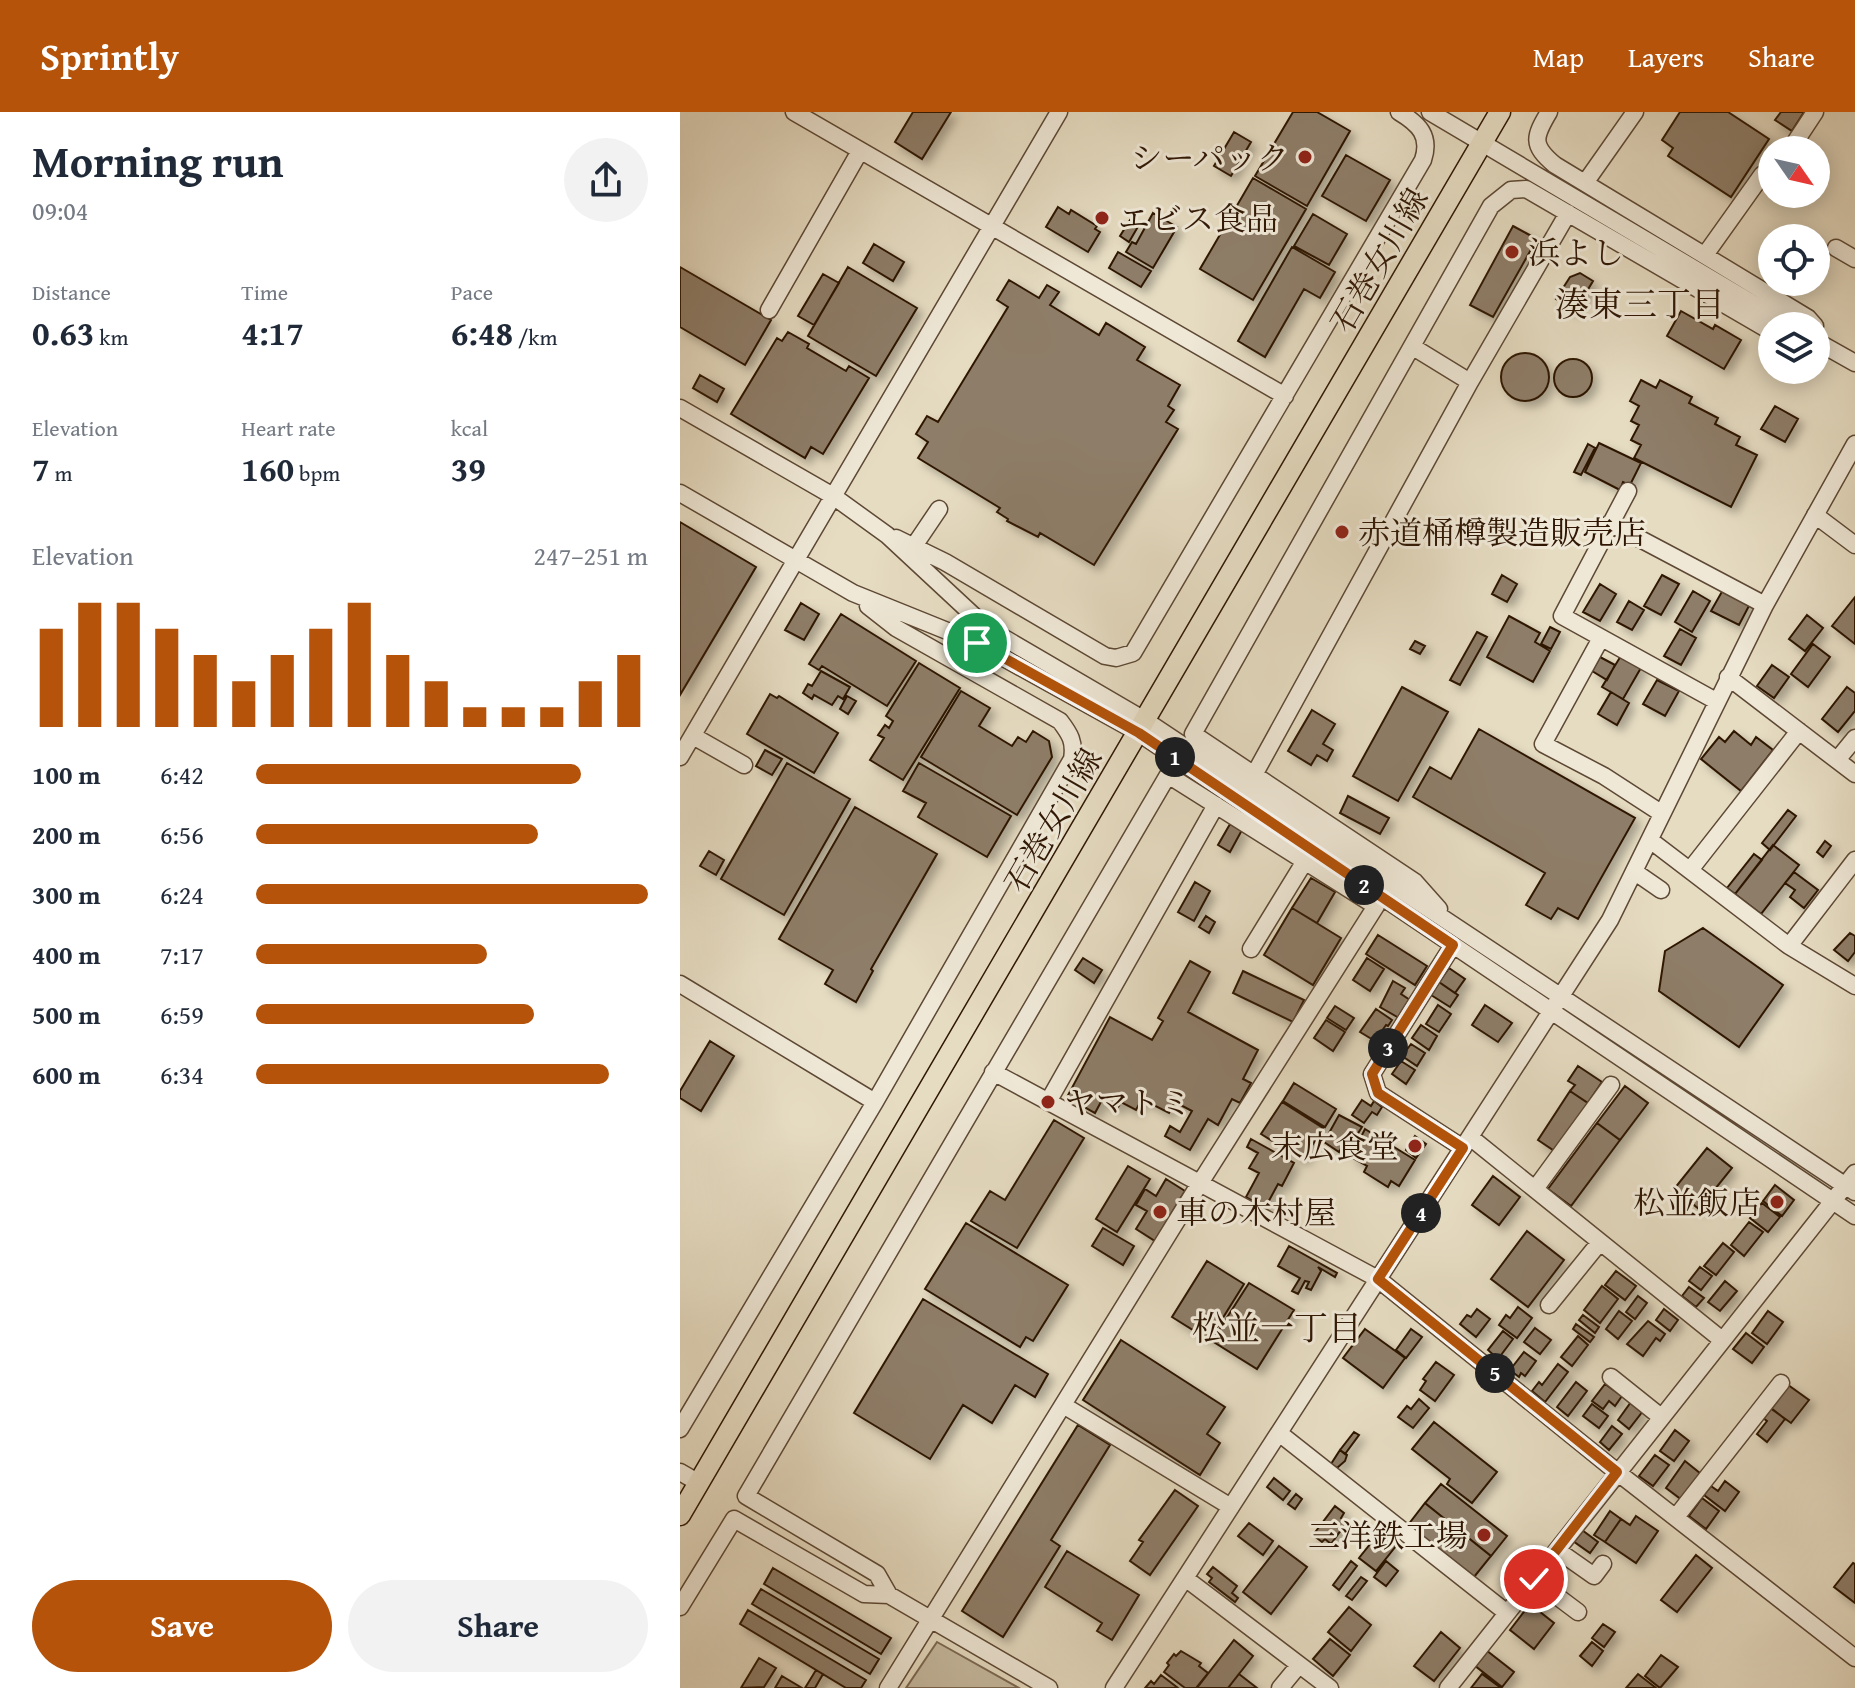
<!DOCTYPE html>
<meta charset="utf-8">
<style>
body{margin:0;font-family:"Gentium Book Plus","Noto Serif JP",serif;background:#f2f2f3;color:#1f2937;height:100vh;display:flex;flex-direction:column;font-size:30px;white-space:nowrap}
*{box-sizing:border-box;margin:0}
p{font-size:26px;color:#747a83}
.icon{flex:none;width:44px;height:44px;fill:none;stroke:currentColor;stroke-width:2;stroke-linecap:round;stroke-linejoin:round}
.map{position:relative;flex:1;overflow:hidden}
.sheet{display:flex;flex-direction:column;background:#fff;width:680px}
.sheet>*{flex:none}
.needle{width:52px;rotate:124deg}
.buttons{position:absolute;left:1078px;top:24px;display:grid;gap:16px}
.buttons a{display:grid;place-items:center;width:72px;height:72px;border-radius:50%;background:#fff;box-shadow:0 4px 20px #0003;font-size:40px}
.pin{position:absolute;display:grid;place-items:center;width:68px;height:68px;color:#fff;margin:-34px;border:4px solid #fff;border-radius:50%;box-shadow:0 2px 8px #0007}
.km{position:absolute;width:40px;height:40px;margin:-20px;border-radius:50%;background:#222;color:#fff;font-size:22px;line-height:40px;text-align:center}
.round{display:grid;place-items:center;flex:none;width:84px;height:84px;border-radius:42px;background:#f2f2f3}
.headline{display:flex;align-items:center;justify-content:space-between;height:136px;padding:0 32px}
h1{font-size:44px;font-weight:700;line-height:60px}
.stats{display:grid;grid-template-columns:repeat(3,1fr);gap:12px;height:136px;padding:8px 32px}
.stats div{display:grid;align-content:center}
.stats b{font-size:34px;font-weight:700}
.stats small{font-size:22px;font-weight:400}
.stats p{font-size:22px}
.chart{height:224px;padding:16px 32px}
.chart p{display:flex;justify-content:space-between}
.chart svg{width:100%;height:144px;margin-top:8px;stroke:#b45309;stroke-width:6}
.button{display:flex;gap:16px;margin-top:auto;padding:16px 32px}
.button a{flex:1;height:92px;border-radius:48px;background:#b45309;color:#fff;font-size:32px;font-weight:700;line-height:92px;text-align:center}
.button a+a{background:#f2f2f3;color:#1f2937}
ul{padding:0 32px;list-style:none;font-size:26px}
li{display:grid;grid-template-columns:128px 96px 1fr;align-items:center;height:60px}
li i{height:20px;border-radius:10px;background:#b45309}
header{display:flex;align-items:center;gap:48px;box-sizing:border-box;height:112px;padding:0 40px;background:#b45309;color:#fff}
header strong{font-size:38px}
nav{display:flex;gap:44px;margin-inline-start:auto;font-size:28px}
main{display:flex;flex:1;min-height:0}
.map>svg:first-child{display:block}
.green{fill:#c7bba2;stroke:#7b6953;stroke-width:2}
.building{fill:#8e7d67;stroke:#2f1704;stroke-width:2;filter:url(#shadow)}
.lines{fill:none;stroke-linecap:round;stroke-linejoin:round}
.minor-casing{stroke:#5d4834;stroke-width:19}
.major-casing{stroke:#2f1704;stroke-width:23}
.minor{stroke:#efe8d7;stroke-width:16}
.major{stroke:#e6dcc2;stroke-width:20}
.route-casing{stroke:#fff;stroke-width:16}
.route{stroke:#b45309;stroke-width:10}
.poi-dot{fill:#8f2418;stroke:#efe8d7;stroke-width:3}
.labels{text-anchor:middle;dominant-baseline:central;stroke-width:6;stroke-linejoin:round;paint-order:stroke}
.poi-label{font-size:32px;fill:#2f1704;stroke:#efe8d7;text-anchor:start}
.street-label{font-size:32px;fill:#2f1704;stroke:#efe8d7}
.neighbourhood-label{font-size:34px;fill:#2f1704;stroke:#efe8d7}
</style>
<header>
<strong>Sprintly</strong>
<nav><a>Map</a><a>Layers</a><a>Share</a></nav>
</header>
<main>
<section class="sheet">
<div class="headline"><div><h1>Morning run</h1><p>09:04</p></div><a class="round"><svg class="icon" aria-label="share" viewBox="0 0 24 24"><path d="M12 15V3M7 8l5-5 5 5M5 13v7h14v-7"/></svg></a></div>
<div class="stats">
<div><p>Distance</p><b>0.63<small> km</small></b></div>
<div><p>Time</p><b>4:17</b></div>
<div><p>Pace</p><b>6:48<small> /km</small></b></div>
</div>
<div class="stats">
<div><p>Elevation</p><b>7<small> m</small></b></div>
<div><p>Heart rate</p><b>160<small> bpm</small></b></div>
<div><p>kcal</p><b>39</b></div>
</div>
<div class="chart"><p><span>Elevation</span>247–251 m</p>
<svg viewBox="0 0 160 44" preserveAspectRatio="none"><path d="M5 44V14M15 44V6M25 44V6M35 44V14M45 44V22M55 44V30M65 44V22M75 44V14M85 44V6M95 44V22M105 44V30M115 44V38M125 44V38M135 44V38M145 44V30M155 44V22"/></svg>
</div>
<ul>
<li><b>100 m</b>6:42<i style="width:83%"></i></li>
<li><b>200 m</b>6:56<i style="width:72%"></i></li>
<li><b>300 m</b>6:24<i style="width:100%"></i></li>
<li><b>400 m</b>7:17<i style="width:59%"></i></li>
<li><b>500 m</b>6:59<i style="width:71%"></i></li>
<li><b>600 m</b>6:34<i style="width:90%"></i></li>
</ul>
<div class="button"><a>Save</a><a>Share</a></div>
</section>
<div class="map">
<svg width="1175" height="1576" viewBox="0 0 1175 1576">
<defs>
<filter id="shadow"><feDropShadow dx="5.5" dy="5.5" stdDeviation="4" flood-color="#0004"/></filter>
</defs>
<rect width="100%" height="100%" fill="#e6dcc2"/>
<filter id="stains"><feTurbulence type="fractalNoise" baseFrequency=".0025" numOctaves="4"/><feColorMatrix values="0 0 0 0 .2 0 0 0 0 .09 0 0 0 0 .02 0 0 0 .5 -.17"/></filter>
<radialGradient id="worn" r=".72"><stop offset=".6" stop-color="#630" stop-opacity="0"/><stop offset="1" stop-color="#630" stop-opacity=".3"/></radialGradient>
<path class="green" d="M257,1530L339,1576H226Z"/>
<path class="building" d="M233,0H271L242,47L215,30Z
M613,0H637L670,19L627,94L575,64Z
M1000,0H1048L1089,27L1051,85L988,44L993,36L982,28Z
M1101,0H1124L1112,19L1095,8Z
M554,20L571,30L551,64L534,54Z
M666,43L710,68L686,109L642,84Z
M573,66L626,97L573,188L520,157Z
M378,95L389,102L391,98L417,114L415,117L420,120L408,140L366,115Z
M473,101L497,115L473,156L446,140L452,130L456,132Z
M633,102L667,122L649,153L614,134Z
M450,108L459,113L449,130L440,124Z
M833,114L857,127L813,205L790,193Z
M194,132L224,150L213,169L183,151Z
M612,135L655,160L640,186L624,177L585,245L558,229Z
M438,140L471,159L461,175L429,156Z
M0,155L91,208L65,253L0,215Z
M168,155L237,196L196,264L128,224Z
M900,161L913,169L895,199L876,187L890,165Z
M143,162L159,171L134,213L118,204Z
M329,168L359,186L367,173L379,180L370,193L419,223L426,211L465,235L457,248L500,273L488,294L494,298L486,310L498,317L414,453L360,421L358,425L327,409L328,407L317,400L320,396L238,346L248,330L236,322L247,304L258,310L328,195L317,188Z
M1001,199L1033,217L1035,213L1061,228L1044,257L987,224Z
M108,220L129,232L127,236L166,259L169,254L189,266L143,342L131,335L125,346L51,302L97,226L102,229Z
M821 265a24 24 0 1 1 48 0a24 24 0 1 1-48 0Z
M874 266a19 19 0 1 1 38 0a19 19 0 1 1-38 0Z
M20,263L44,277L37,290L13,276Z
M961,268L976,276L980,268L1012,285L1009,291L1038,306L1035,312L1060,325L1056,333L1077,343L1051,395L954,346L961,333L951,328L959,313L951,309L959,294L950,289Z
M1095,294L1118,307L1105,330L1081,317Z
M919,331L961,351L950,373L943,370L940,378L905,360Z
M908,332L915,336L901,363L894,360Z
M0,410L76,455L0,583Z
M822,463L837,472L827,490L812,482Z
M982,463L999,472L981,503L964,494Z
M920,472L936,482L920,509L903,500Z
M1044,476L1071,490L1059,513L1031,499Z
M1013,479L1030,489L1012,520L995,510Z
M1175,485V532L1152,514Z
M949,489L964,498L952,518L937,510Z
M121,491L139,502L124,528L105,518Z
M161,502L236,549L207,594L142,554L139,558L129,552Z
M1127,503L1143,516L1125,539L1109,527Z
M829,504L860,521L855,530L870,539L853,570L807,545Z
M870,515L880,520L871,537L861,532Z
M1000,517L1016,526L1001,553L984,544Z
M797,520L807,525L780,573L770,568Z
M735,529L745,534L740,542L730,537Z
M1133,532L1150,545L1128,575L1111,562Z
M942,542L962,554L943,587L922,575Z
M920,545L935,553L927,568L912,559Z
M239,551L280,576L223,668L190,648L204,626L198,623L205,613L209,616L213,609L206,604Z
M1092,553L1109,565L1094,586L1077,574Z
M141,559L170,575L163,587L158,584L152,593L134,583L132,587L123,581L128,572L132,574Z
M977,568L999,579L985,604L963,592Z
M722,575L768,600L718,689L673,664Z
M1167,575L1175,581V599L1158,620L1142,607Z
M281,579L310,596L299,614L332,634L338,625L346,630L353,619L369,629L372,645L337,703L241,645Z
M931,580L949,591L937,613L918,602Z
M90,582L97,586L99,584L158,621L134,661L67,622Z
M167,584L176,589L168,602L160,597Z
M632,598L655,612L643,632L653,638L647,649L637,643L631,653L608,639Z
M799,617L955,706L898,807L878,796L871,807L846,793L865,761L733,685L750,655L771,667Z
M1054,619L1071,633L1076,625L1093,638L1061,679L1021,647L1039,625L1045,630Z
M85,638L102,647L92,663L76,654Z
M107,651L170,687L104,803L41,767Z
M239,651L331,704L307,745L238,705L246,691L223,679Z
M668,684L709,706L700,722L660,701Z
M175,695L257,742L191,857L193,859L176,890L145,872L153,858L99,827Z
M1108,698L1116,704L1090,738L1082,731Z
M550,712L562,718L550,740L538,733Z
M1145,729L1151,734L1143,745L1137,740Z
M1093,733L1119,753L1081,802L1055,782Z
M29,739L44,748L36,763L20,754Z
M1074,742L1082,748L1055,782L1047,776Z
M1114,760L1138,778L1124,796L1110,785L1115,778L1105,771Z
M631,766L655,780L637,811L612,796Z
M515,770L530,779L514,809L498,800Z
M612,796L661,826L633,873L584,843Z
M526,804L535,810L529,821L519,815Z
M1023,816L1103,873L1059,935L979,879L985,839Z
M1170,821L1175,824V840L1168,849L1154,838Z
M698,823L747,854L735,873L686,842Z
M403,846L422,858L414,871L395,858Z
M687,846L704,857L690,879L673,868Z
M510,849L530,860L508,900L578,938L563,967L571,971L560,991L552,987L538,1013L528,1007L510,1038L485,1024L490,1014L500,1020L512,999L495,990L489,1001L462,987L456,998L441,990L437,997L422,988L415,1001L387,985L430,905L472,928L483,909L478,906Z
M769,856L785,867L775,881L759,870Z
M563,859L624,888L613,910L553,881Z
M713,869L725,876L721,882L730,888L719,906L700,895Z
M759,870L778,883L770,895L751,883Z
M758,893L771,902L759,920L746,912Z
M805,893L832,911L818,930L792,913Z
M655,894L674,906L666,918L647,906Z
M696,897L712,908L708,914L706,913L695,929L680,920Z
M646,908L665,920L653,939L634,926Z
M741,913L757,924L749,938L732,926Z
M30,929L54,944L21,999L0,986V979Z
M731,932L745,941L737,954L722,944Z
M721,949L735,958L726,972L712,962Z
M898,954L922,970L908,991L890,979L895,973L888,969Z
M614,971L656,997L645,1015L603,989Z
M945,974L968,991L940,1028L917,1011Z
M890,979L908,991L876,1040L858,1028Z
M682,988L691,994L694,989L702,995L697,1003L692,1000L684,1011L672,1003Z
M602,990L643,1016L623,1048L581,1022Z
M659,1003L682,1015L677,1023L673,1020L665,1036L662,1035L659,1040L644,1030Z
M374,1008L404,1026L337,1136L291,1109L310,1079L325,1088Z
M917,1011L940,1028L891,1094L868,1077Z
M685,1017L735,1048L719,1074L711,1069L708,1075L684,1060L687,1054L671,1045Z
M735,1024L746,1032L736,1046L726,1038Z
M571,1027L614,1051L602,1074L598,1072L585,1096L566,1085L579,1061L569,1056L578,1041L567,1035Z
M1027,1036L1052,1056L1019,1097L994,1077Z
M448,1054L470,1067L437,1120L416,1107Z
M813,1064L840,1085L819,1113L792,1093Z
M486,1067L505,1079L475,1129L456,1117L467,1099L456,1093L465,1077L476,1084Z
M1095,1073L1114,1088L1102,1104L1083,1089Z
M1082,1091L1100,1105L1088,1120L1070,1106Z
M1069,1110L1083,1120L1064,1144L1051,1133Z
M286,1111L388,1173L353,1229L346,1225L340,1235L245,1177Z
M423,1116L454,1134L443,1153L412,1134Z
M847,1119L884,1148L848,1195L811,1167Z
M1043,1131L1054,1140L1036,1163L1024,1154Z
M609,1134L657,1161L655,1165L638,1155L641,1159L631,1178L626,1176L629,1170L625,1169L618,1182L612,1179L620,1166L598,1154Z
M527,1149L564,1172L529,1228L492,1205Z
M1020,1155L1032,1164L1021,1178L1009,1169Z
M936,1159L956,1174L945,1188L925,1173Z
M1045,1169L1057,1179L1040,1199L1028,1190Z
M569,1171L614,1198L577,1257L532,1229Z
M922,1174L938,1187L920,1211L904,1198Z
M1009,1175L1024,1186L1016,1195L1002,1184Z
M958,1184L967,1191L955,1207L946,1200Z
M243,1187L368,1262L355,1285L335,1273L312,1311L283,1293L250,1347L174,1301Z
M838,1195L852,1206L837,1226L819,1213L826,1203L830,1206Z
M797,1197L810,1207L796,1225L780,1212L787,1203L791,1205Z
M984,1197L998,1208L990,1219L976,1208Z
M939,1199L952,1209L938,1227L926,1217Z
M1088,1199L1103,1210L1087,1232L1072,1221Z
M903,1203L919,1215L915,1221L899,1208Z
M968,1209L985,1222L980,1229L976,1226L963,1244L947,1232Z
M896,1212L914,1225L910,1230L893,1217Z
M855,1216L871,1228L860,1242L844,1230Z
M685,1217L725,1246L703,1276L663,1246Z
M731,1217L742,1225L726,1246L716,1238Z
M823,1219L833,1227L818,1247L808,1238Z
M1066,1221L1084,1235L1072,1251L1053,1237Z
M898,1224L908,1233L892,1254L881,1245Z
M441,1228L545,1295L527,1322L540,1331L520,1363L403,1288Z
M844,1240L856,1249L845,1264L841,1261L839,1265L830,1258Z
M756,1250L774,1263L755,1289L740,1278L746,1269L743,1267Z
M878,1252L888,1260L865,1290L852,1279L859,1270L862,1273Z
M896,1270L907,1279L888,1304L877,1295Z
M1104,1270L1129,1288L1111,1311L1086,1293Z
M925,1272L942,1284L935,1294L929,1289L923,1297L912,1289Z
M739,1287L749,1296L733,1316L718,1305L727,1294L731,1297Z
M951,1290L963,1299L949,1317L938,1308Z
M912,1292L928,1304L919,1316L903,1304Z
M1091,1296L1105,1307L1087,1330L1077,1322L1087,1309L1083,1306Z
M754,1310L817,1360L792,1391L767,1372L770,1367L732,1337Z
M398,1313L430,1333L371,1428L380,1434L323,1525L282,1499Z
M932,1314L942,1322L929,1338L920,1330Z
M995,1318L1009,1329L994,1349L980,1339Z
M674,1320L679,1323L665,1342L660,1338Z
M660,1338L667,1343L665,1349L657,1356L651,1352Z
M975,1343L989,1353L973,1374L959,1364Z
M1005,1349L1021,1362L1002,1388L986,1376Z
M594,1366L610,1379L603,1388L587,1375Z
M1045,1369L1059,1380L1045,1399L1024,1383L1031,1374L1038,1379Z
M761,1372L827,1424L811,1444L745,1391Z
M495,1378L518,1394L470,1463L450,1449L463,1430L459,1428Z
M616,1382L622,1387L615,1397L608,1392Z
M1022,1386L1039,1399L1026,1417L1009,1404Z
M745,1391L811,1444L794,1465L728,1413Z
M655,1394L664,1401L661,1406L666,1411L651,1432L645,1427L642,1430L633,1423Z
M930,1399L941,1407L925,1430L914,1423Z
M956,1404L978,1419L956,1451L925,1430L941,1407L950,1413Z
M569,1411L593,1429L583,1443L558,1424Z
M902,1418L918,1430L910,1441L893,1429Z
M699,1421L716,1434L696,1459L679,1446Z
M599,1434L627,1455L591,1502L563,1480Z
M387,1439L459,1483L432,1528L417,1519L422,1511L365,1475Z
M1016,1443L1032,1456L997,1500L981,1488Z
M671,1449L677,1454L659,1478L653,1473Z
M706,1449L718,1459L706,1474L694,1465Z
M1173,1451L1175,1452V1491L1154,1475Z
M533,1455L557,1474L552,1481L558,1486L555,1490L529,1470L532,1466L527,1462Z
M93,1456L211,1526L201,1542L84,1472Z
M681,1465L687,1469L672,1488L666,1484Z
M81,1477L199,1547L190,1562L72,1492Z
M850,1492L874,1511L854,1537L830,1518Z
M669,1495L691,1513L671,1539L648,1520Z
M68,1498L186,1568L181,1576H166L60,1512Z
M923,1512L935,1520L924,1535L912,1526Z
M761,1520L780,1536L754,1569L734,1554Z
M650,1527L670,1543L653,1564L633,1547Z
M554,1528L573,1544L548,1576H517Z
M912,1530L923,1539L912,1554L900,1544Z
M806,1538L834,1560L822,1575L794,1553Z
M501,1539L521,1551L519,1554L528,1561L516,1576H505L484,1560L489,1553L487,1551L494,1542L496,1544Z
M981,1543L998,1555L980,1576L965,1564Z
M79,1546L96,1556L84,1575L61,1576Z
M136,1558L143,1562L135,1576H125Z
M559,1562L577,1576H548Z
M802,1562L821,1576H791Z
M958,1562L976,1576H946Z
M481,1563L498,1576H465L471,1569L474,1572Z
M102,1564L122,1576H95Z"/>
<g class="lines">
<defs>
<path id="minor" d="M114,0L605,284
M750,0L1111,214
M869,0C854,25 851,33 875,53L1128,206L1135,214
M1110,38L1135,0
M905,71L955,0
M1156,136L1175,147
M1025,143L1082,63L1092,55
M89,198L180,39
M1136,229L1175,251
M733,235L790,270
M0,296L153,384L207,423L307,516L466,609L1175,1080
M948,379L882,504L1036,589
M0,381L173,481L297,531L459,621L1175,1104
M1135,403L1175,433
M930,411L1085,493
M216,426L265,450L425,544L436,546L453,541L743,48C751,24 739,12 719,0
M234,434L259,397
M921,526L863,632L924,664L981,701
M1048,565L1175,662
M13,624L64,653
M0,645L379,0
M1157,648L1175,626
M574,663L790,270L888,101
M970,728L1109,834L1175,874
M1010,758L1119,619
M955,760L981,778
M759,797L735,770L513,622L811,94L831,78L846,77L1092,220
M773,833L692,962L698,981L783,1036
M1109,834L1175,748
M571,837L625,749
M0,872L195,990
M313,960L698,1167L937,1360L1175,1546
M368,990L536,693
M790,1025L1042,1228
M855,1077L931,973
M869,1193L920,1130
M931,1265L981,1305
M383,1293L551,1395
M0,1317L195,990L392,647C395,630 390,622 380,609L216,516L188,494
M599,1321L827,1501
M0,1360L19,1371
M996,1405L1101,1271
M877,1438L914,1464L923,1452
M505,1466L650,1576
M854,1467L898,1500
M209,1483L197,1462L66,1384L488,663L694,793
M0,1495L54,1407L184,1482L209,1483L369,1576
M208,1576L520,1071L696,794
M434,1576L930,808L1085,493L1175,332
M600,1576L619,1553
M768,1576L1175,1061"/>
<path id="major" d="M0,1403L820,0"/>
</defs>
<use href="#minor" class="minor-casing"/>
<use href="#major" class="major-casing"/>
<use href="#minor" class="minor"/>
<use href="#major" class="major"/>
</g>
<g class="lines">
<defs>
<path id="route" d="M297,531L459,621L773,833L692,962L698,981L783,1036L698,1167L937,1360L854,1467"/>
</defs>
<use href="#route" class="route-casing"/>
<use href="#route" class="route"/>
</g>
<g class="poi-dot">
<circle cx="625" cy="45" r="8"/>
<circle cx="422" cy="106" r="8"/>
<circle cx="832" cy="140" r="8"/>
<circle cx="662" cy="420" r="8"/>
<circle cx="368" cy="990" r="8"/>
<circle cx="735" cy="1034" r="8"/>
<circle cx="1097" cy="1090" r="8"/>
<circle cx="480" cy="1100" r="8"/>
<circle cx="804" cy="1423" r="8"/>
</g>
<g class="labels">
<g class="poi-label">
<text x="609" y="45" text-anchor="end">シーパック</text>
<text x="438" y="106">エビス食品</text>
<text x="848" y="140">浜よし</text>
<text x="678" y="420">赤道桶樽製造販売店</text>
<text x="384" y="990">ヤマトミ</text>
<text x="719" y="1034" text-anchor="end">末広食堂</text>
<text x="1081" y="1090" text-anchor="end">松並飯店</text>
<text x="496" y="1100">車の木村屋</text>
<text x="788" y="1423" text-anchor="end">三洋鉄工場</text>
</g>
<g class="street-label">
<text transform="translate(699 148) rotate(-60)">石巻女川線</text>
<text transform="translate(373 708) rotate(-60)">石巻女川線</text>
</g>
<g class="neighbourhood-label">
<text x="960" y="191">湊東三丁目</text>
<text x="597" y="1215">松並一丁目</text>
</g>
</g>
<rect width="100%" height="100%" filter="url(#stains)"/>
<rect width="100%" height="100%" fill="url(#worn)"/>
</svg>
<div class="buttons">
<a><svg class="needle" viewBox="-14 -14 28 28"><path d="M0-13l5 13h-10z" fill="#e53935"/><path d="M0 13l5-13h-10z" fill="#747a83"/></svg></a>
<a><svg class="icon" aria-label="locate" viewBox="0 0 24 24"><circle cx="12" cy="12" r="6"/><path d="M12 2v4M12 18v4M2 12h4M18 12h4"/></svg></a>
<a><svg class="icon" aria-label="layers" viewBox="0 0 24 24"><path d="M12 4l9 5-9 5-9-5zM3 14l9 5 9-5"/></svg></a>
</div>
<div class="pin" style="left:297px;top:531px;background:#1e9e55"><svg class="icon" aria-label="arrive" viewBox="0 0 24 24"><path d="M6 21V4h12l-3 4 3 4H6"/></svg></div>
<div class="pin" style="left:854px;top:1467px;background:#d93025"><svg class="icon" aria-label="check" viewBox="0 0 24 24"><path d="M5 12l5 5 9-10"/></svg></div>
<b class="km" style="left:495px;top:645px">1</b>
<b class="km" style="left:684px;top:773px">2</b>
<b class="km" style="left:708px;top:936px">3</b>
<b class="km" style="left:741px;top:1101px">4</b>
<b class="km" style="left:815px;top:1261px">5</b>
</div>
</main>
